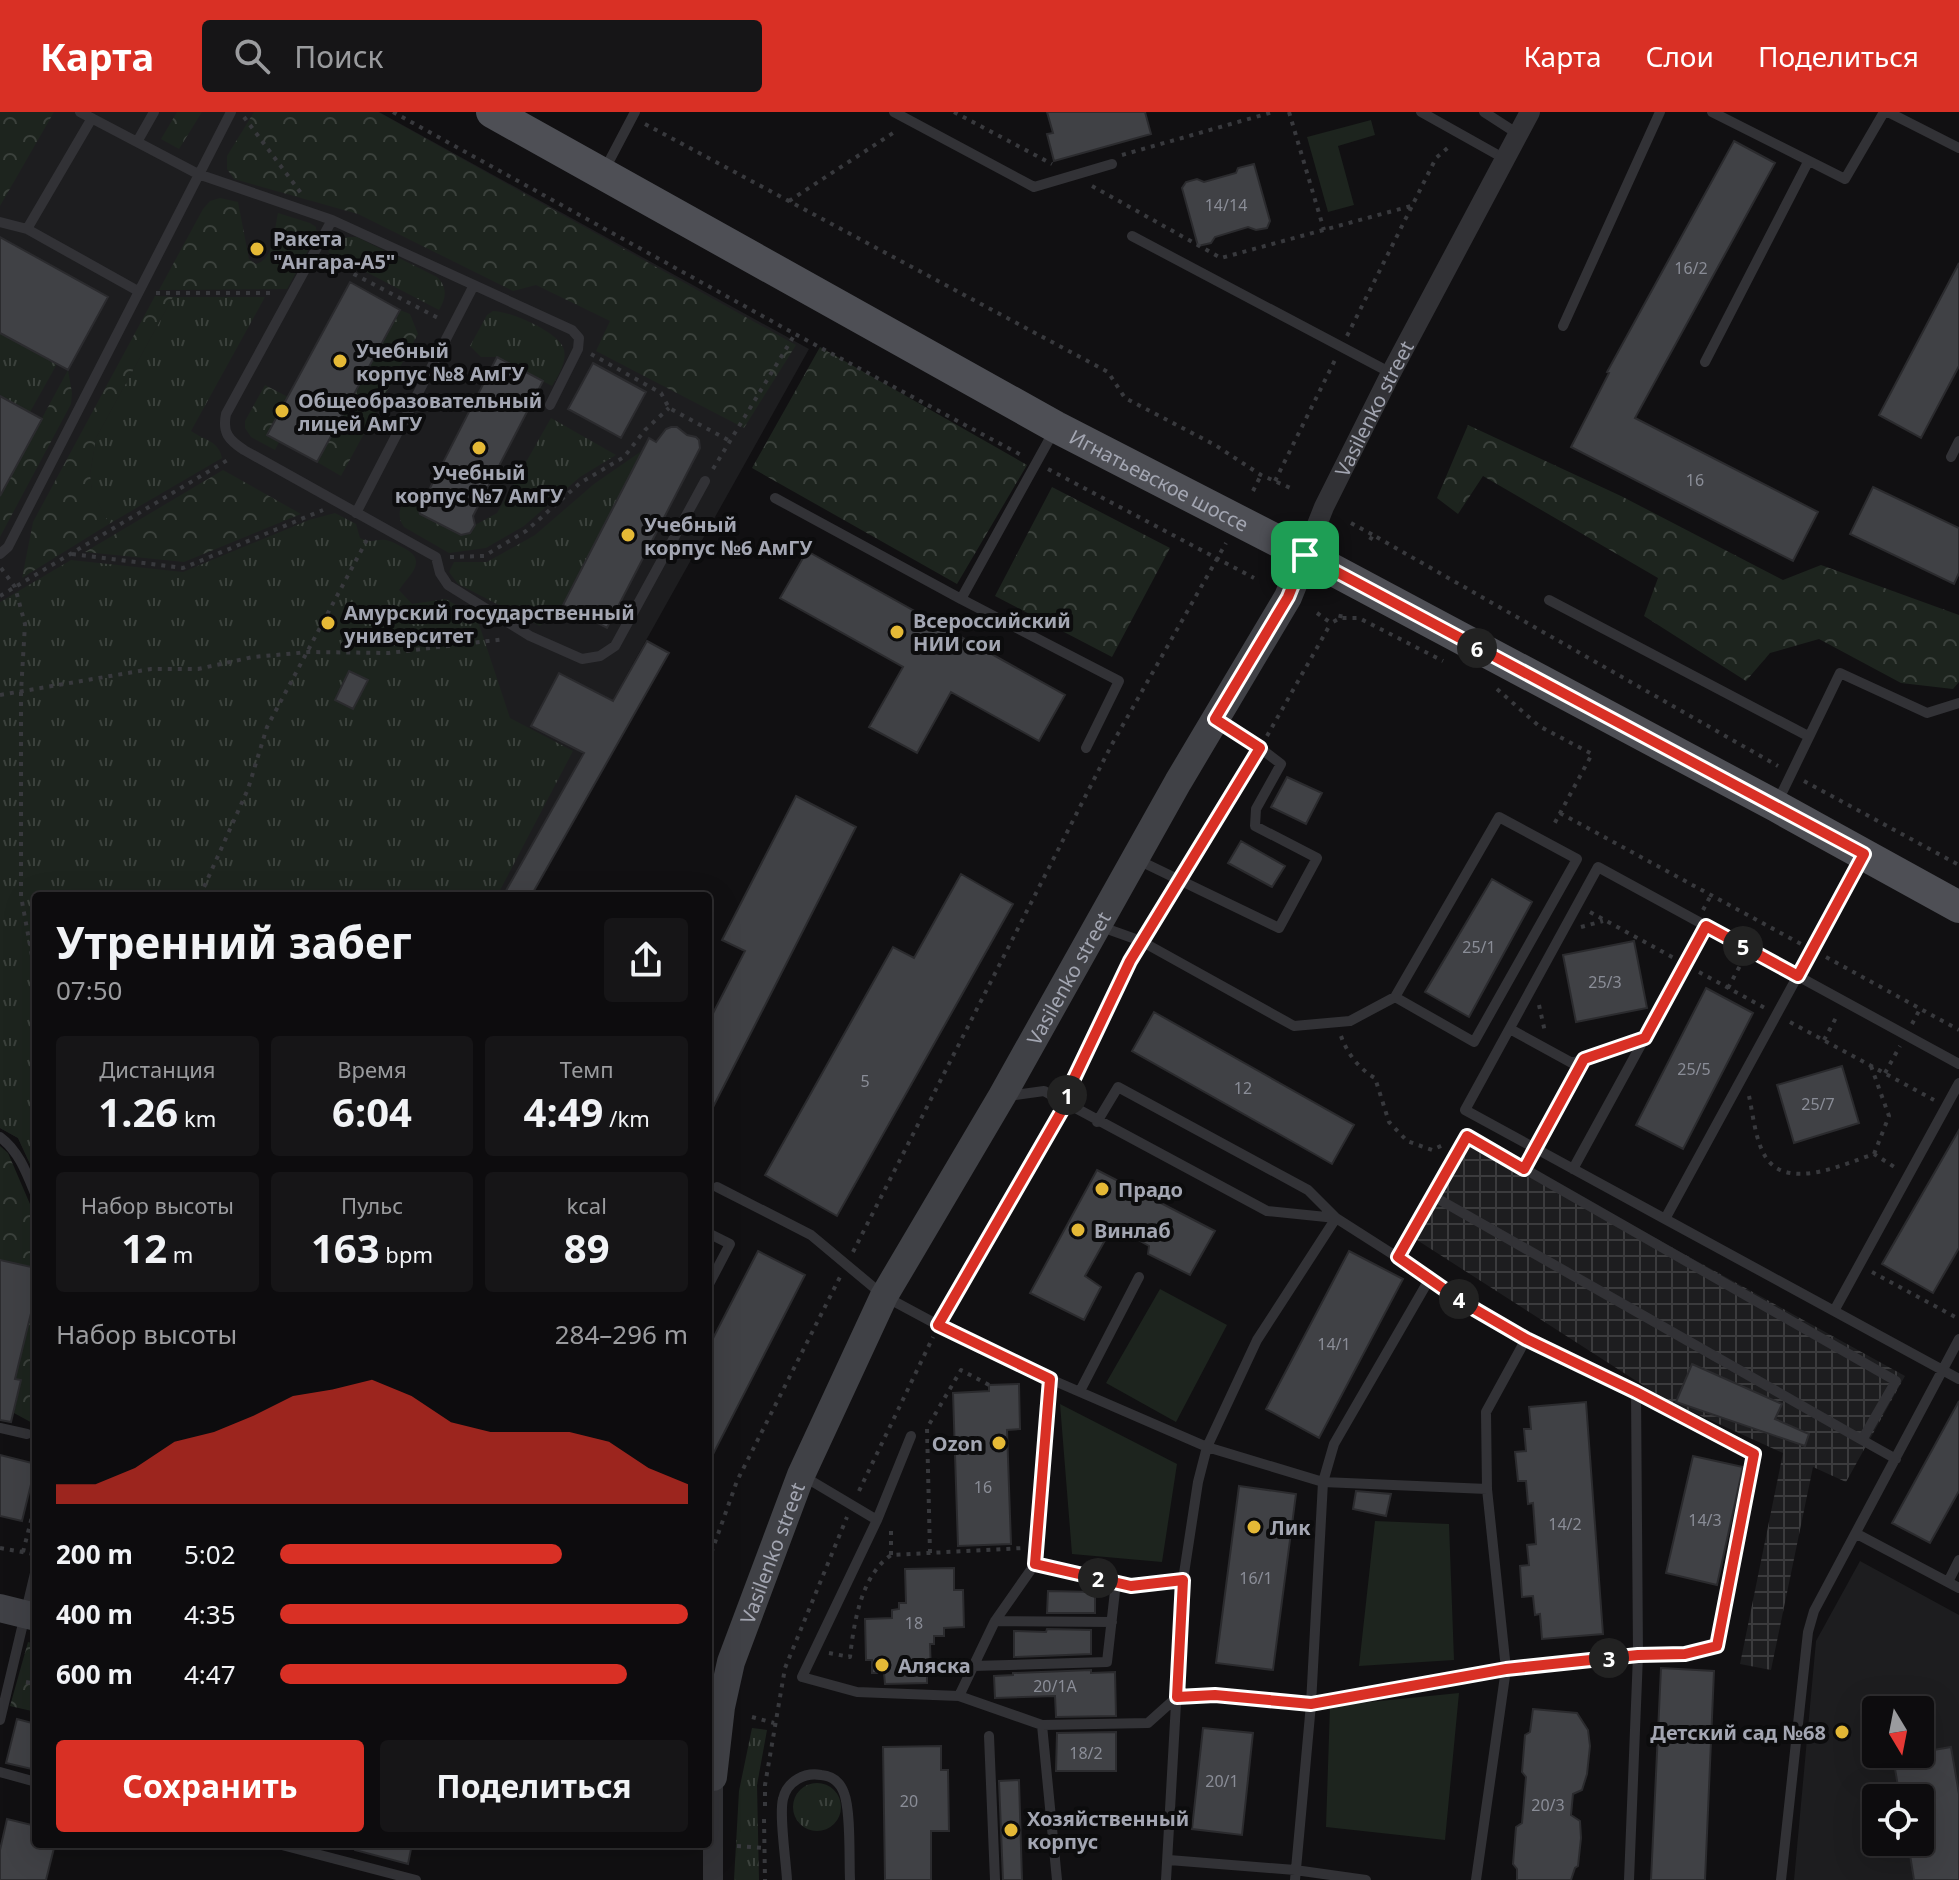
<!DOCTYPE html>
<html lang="ru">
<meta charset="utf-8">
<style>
body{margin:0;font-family:"Noto Sans",sans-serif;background:#161517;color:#f1f3f6;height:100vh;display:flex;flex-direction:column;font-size:30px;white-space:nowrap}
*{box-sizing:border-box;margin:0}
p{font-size:26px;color:#9a9b9e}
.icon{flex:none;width:44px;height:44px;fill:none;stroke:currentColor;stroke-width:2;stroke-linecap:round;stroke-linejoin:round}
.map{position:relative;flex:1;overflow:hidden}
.panel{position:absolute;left:32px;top:780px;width:680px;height:956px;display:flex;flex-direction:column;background:#0d0c0e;border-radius:8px;box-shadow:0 8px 32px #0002,0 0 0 2px #2d2c2e}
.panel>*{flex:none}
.needle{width:52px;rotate:170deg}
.tools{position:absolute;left:1862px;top:1584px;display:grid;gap:16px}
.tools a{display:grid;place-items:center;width:72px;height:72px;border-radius:8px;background:#0d0c0e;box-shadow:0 8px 32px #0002,0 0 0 2px #2d2c2e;font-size:40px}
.pin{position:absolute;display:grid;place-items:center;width:68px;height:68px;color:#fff;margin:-34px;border-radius:16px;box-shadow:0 4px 12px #0006}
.km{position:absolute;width:40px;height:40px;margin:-20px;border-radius:50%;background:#222;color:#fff;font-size:22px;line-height:40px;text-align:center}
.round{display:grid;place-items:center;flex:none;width:84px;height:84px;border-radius:8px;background:#161517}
.overview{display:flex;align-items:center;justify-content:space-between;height:136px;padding:0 24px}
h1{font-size:44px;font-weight:700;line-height:60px}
.metrics{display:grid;grid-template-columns:repeat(3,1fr);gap:12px;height:136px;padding:8px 24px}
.metrics div{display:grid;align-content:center;border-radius:8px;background:#161517;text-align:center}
.metrics b{font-size:40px;font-weight:700}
.metrics small{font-size:22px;font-weight:400}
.metrics p{font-size:22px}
.chart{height:224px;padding:16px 24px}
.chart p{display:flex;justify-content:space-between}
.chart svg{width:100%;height:144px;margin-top:8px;fill:#d93025;opacity:.7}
.action{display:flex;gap:16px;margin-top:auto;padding:16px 24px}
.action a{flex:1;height:92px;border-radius:8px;background:#d93025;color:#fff;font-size:32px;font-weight:700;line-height:92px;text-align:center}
.action a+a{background:#161517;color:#f1f3f6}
ul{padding:0 24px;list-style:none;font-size:26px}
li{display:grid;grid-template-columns:128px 96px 1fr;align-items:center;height:60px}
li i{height:20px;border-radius:10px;background:#d93025}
header{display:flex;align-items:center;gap:48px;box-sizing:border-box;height:112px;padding:0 40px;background:#d93025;color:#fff}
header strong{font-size:38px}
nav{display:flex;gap:44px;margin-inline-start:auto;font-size:28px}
.search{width:560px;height:72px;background:#161517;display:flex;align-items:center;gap:20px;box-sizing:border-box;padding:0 28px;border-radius:8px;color:#9a9b9e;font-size:30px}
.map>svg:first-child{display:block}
.built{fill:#1d1d1f;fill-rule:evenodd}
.industrial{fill:url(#industrial-grid)}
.grass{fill:url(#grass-tufts)}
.forest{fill:url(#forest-crowns)}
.park{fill:#1d241e}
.building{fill:#404145;stroke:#2b2b2e;stroke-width:2}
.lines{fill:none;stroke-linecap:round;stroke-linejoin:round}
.path{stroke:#38393d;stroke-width:4;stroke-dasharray:4 6;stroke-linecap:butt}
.service{stroke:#323236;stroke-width:10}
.minor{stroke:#323236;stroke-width:20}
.secondary{stroke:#404146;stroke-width:28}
.primary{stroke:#4e4f55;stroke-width:32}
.route-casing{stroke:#fff;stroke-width:16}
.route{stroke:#d93025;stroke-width:10}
.poi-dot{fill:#e5b936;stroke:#0c0c0d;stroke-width:3}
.labels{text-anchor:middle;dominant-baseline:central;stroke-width:8;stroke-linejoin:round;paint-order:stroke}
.number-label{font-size:16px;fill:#8a8d97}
.poi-label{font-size:20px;font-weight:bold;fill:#a3a6b2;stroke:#0c0c0d;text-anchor:start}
.street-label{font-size:20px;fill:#a3a6b2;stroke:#0c0c0d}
</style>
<header>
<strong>Карта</strong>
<div class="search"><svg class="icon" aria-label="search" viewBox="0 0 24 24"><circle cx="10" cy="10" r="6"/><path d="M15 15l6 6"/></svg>Поиск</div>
<nav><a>Карта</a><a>Слои</a><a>Поделиться</a></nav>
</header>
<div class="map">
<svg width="1959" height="1768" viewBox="0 0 1959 1768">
<defs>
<pattern id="industrial-grid" width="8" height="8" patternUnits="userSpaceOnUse" patternTransform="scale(2)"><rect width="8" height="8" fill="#1d1d1f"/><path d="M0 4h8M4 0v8" fill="none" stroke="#3b3b3d"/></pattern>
<pattern id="grass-tufts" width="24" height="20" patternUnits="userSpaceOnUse" patternTransform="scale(2)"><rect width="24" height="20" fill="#1d241e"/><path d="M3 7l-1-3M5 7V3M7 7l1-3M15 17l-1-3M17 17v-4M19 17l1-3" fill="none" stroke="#3b413c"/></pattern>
<pattern id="forest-crowns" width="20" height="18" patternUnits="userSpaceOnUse" patternTransform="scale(2)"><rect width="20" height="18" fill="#1d241e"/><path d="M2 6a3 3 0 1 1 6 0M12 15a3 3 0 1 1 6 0" fill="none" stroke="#3b413c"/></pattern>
</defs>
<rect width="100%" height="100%" fill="#111012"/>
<path class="built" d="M0,0H379L809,237L503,784H36V1065L18,1026L0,1016Z
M1860,1449L1959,1503V1768H1794L1816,1529ZM1876,1598H1920V1642H1876ZM1876,1686H1920V1730H1876Z"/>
<path class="industrial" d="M1463,1020L1905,1264L1846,1370L1813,1355L1771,1558L1740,1552L1783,1341L1666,1288L1406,1121Z"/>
<path class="grass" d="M347,125H357L437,165C448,176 446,186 439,198L328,140L339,127Z
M173,185H265L191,319C204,328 219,329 222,346L109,412L92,380L90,362L96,326Z
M493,199C510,199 561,221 564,238C567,250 558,264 552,274L497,245H481L470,234L487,203Z
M0,221L57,252L30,300L0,284Z
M551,306L616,343L580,365L524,414L486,436L449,441L404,415C394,401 403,390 410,377L421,382L417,391L420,402L461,423L470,421L475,413L497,401Z
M643,338L563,493L540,514L458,472L449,460L454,450H487L535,423L594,372Z
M335,401L356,412L360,426C373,432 374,427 386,428C392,429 398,433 404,436C429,449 409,463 399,478L412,492L446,487L477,506L510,606L573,639L497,784H36V1065L18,1026L0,1016V490L71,448L183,460L309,408Z
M752,1616L767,1618L757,1673L759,1768H734L739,1679Z
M793 1695a24 24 0 1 1 48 0a24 24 0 1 1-48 0Z"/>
<path class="forest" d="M0,0H54L0,94Z
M177,0H202L179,37L161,27Z
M254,0H378L796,233L744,316L596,239L610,209L536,173L513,179L358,102L234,67L227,57V44Z
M220,86L238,90L249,147L256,152C274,147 274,118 278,101L310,111L316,115L317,122L287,177L159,178L203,97L210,89Z
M155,184L173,185L96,326L90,362L92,379L109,412L22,466L33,410Z
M400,198L410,202L418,222L341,364L317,350Z
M820,235L1027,353L957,472L752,356Z
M68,258L72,281L71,292L0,425V384Z
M265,273L288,285L267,323L279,330L275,338L251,325L245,316V309Z
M1468,313L1621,384L1783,468L1821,453L1959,503V570L1953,577L1901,571L1819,527L1770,541L1746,569L1644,504L1658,466L1483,364L1458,402L1437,386Z
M223,358L301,402L184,450L85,440Z
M1052,375L1170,436L1112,545L995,484Z
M0,1034L8,1041L36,1106V1156L0,1148Z
M33,1193L36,1194V1313L14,1301L21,1269L15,1267Z
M28,1530L36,1532V1600L10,1594Z"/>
<path class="park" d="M1371,8L1375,23L1338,34L1354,93L1328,100L1307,25Z
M1160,1177L1227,1213L1176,1310L1106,1271Z
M1060,1292L1177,1352L1162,1450L1072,1442Z
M1375,1409L1449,1412L1454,1548L1359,1554Z
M1459,1581L1445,1728L1326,1715L1330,1594Z"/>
<path class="building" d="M1047,0H1145L1151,22L1054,49L1047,22L1053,21Z
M1734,29L1775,51L1635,306L1818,400L1793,449L1571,335L1609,261L1607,260Z
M1254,52L1270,109L1267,116L1256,118L1248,115L1215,125L1211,131L1198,134L1182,76L1186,70L1197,67L1204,70L1236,61L1238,56Z
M0,125L108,185L68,258L0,221Z
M1959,151V254L1921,326L1879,303Z
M350,170L400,198L317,350L267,323Z
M497,245L543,269L473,404L475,413L470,421L461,423L420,402L417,391L420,382L428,380Z
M593,251L646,280L621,326L568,297Z
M0,284L42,307L0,384Z
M671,315H677L687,323L696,325L699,328L700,336L607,516L563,493L649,326L656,330L666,317Z
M1873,375L1959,416V461L1954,472L1850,422Z
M807,439L1065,583L1039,629L951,580L917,641L869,615L903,555L780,486Z
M647,529L669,541L531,784H503L584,641L531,614L559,561L613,589Z
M349,559L368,568L353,597L335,588Z
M1287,665L1322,681L1306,712L1271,695Z
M796,684L856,715L708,1005V911L745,839L722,828Z
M1241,729L1285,754L1272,775L1228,751Z
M961,762L1013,792L837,1104L765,1063L893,835L914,846Z
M1492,767L1532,790L1469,905L1425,880Z
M1634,829L1647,896L1576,910L1563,843Z
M1706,876L1753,901L1683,1037L1636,1013Z
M1154,900L1354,1013L1332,1052L1132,939Z
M1842,954L1859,1011L1794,1031L1777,973Z
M1959,1018V1136L1933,1181L1882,1152Z
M1097,1058L1215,1119L1190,1163L1148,1142L1149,1134L1113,1114L1085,1164L1101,1175L1084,1208L1030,1181Z
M758,1139L805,1163L708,1352V1236Z
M1349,1139L1403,1167L1319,1326L1266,1297Z
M0,1148L36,1156V1194L33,1193L15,1267L21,1268L11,1310L0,1308Z
M1692,1252L1782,1292L1775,1307L1809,1322L1805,1334L1676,1290Z
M1019,1272L1020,1317L1007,1318L1011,1432L958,1434L953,1281L989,1279V1273Z
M1959,1289V1379L1930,1431L1892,1411Z
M1586,1290L1603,1522L1542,1527L1540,1502L1535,1503L1533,1484L1522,1485L1520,1454L1529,1453L1527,1433L1536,1432L1533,1391L1528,1392L1526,1369H1518L1515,1340L1526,1339L1524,1317H1531L1529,1295Z
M0,1343L36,1352L22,1409L0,1404Z
M1693,1344L1743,1355L1717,1473L1666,1461Z
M1239,1374L1296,1382L1273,1558L1216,1551Z
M1356,1379L1391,1382L1386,1404L1353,1397Z
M954,1456V1478H963L964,1515L944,1516V1524H934V1532H930L931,1561L927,1562V1571L885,1572L884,1561H872V1548H866L865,1507L892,1506V1498L899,1497V1491H906L905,1457Z
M1048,1479L1095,1480V1501H1047Z
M1047,1517L1091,1518V1542L1014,1545V1519L1046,1520Z
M1661,1556L1714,1559L1705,1768H1651Z
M1091,1558V1561L1115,1560L1116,1604L1056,1605L1055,1584L995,1586L994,1564L1013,1563V1561Z
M1533,1597L1577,1601L1588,1618L1590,1634L1587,1662L1582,1678L1573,1682L1571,1703L1580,1709L1581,1726L1578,1754L1575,1756L1571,1768H1517V1757L1513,1752L1516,1715L1522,1711L1526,1665L1522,1660L1525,1623L1530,1620Z
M17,1607L36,1612V1658L6,1651Z
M1203,1616L1253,1621L1242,1723L1192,1717Z
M1116,1620V1659H1056L1057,1621Z
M941,1634V1658H948L949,1719H931V1768H885L883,1635Z
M1951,1635L1959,1682V1768H1914L1908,1730H1920V1686H1900L1893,1645Z
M1019,1668L1022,1768H1003L999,1669Z
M7,1707L36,1714V1732H55L46,1768H0V1738Z
M355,1732H412L408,1752L355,1738Z"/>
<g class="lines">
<path class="path" d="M393,0L795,222L1023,344
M954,0L1052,52
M1289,0L1324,118
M244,5L301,81
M645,12L1108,260L1125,286L1215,333L1261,363L1295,378
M1122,43L1273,0
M1092,74L1221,146L1411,94
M789,89L896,19
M327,148L440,207
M156,181H275
M1347,224L1436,46L1451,33
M591,242L661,281L669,296L730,329
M713,357L795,222
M1048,357L1254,466
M1275,369L1336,246
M1253,379L1261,363
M1351,411L1373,423
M1370,428L1373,423L1778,654
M72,442L183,456L323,398
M450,445L484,444L526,419L580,371L624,345L645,318L669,296
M1,456L15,475L25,512L21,580V784L36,866
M0,484L231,346
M1317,501L1331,511L1340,506H1359L1443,549
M1340,506L1342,497
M1497,577L1539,614L1592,642L1552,716
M0,583L151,557H198L253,545L309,540L389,541L505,527
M1267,624L1331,511
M1804,669L1959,753
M1560,701L1801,832
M1185,757L1252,649
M200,784L248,677L267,615L369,424
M1703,798L1711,783
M1590,800L1674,846
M1581,815L1603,809
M1148,818L1170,781
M1826,845L1959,918
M1699,860L1765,896
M1728,876L1742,850
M1539,893L1545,920
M1790,910L1934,988
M1912,912L1920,897
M1341,924C1347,941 1359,957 1375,966L1389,1010L1407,1029L1432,1038L1443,1033
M1824,928L1838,902
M1871,954L1889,1004L1874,1042
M1885,961L1900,934
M1069,976L1133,843
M1749,984C1753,1002 1755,1027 1765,1044C1786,1080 1844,1052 1874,1042L1896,1056
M1543,1023L1574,964
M853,1140L1111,634L1226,431
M1872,1160L1959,1207
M946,1199L1059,1002
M859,1379L933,1225
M0,1436L33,1442
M23,1440L36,1389
M930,1441L927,1316L961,1258L989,1273
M891,1443V1414
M708,1450L737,1369L840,1165
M829,1541L850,1545C854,1510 861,1464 891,1443L1023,1436
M26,1570L36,1572
M752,1605L774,1611
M765,1694V1673L785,1556L847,1405
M764,1707L765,1768
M737,1734L764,1736"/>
<path class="service" d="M80,0L198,62L332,108L572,218L579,226L578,237L550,293
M894,0L1034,75L1112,52
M1421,0L1505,47
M1484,0L1518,22
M1712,0L1845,67L1884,0
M1888,0L1959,36
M92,6L27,117L138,179
M137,30L154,0
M605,57L635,0
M332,108L226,302C222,321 229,328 244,338L436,445L440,461L448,473L530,524L582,547L600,544L615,534L705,369
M0,110L27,117
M1132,124L1391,261
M1563,214L1660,0
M1705,250L1808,50
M1055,317L961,487L1119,569L1086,636
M1951,345L1959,329
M775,386L961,487
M356,401L474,173
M0,442L8,435L231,0
M1549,488L1808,624
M1777,691L1840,561L1927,601L1959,591
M1862,746L1665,1107L1465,998L1598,755L1697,809L1706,814L1959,952
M1138,748L1279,816L1317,746L1255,714L1256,697L1281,652L1260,636L1217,608
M1099,814L1141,829L1294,914L1350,909L1395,885L1499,705L1577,747L1474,930L1395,885
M1510,917L1572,951L1645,926
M1097,1010L1118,975L1308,1078L1336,1106L1430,1166L1334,1332L1323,1370L1207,1335L1198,1370L1183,1468L1166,1768
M0,1025C19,1039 27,1062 36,1084
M1573,1057L1706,814
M717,1075L811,1123L884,1184L938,1213L1050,1267L1207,1335L1257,1228L1336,1106L1267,1099L1044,979L1008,984
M1433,1084L1862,1328
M1665,1107L1959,1267
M708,1121L730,1132L708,1174
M1398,1145L1467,1024L1896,1269L1862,1328L1896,1347
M1834,1199L1959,971
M1080,1279L1139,1165
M0,1316L27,1322
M803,1364L877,1408L802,1565L857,1580L959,1584L995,1509L1035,1452L1050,1267
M1487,1377L1506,1557L1638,1543L1636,1280L1526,1227
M877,1408L911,1324
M1857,1422L1959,1476
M1035,1452L1131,1474L1183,1468
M1948,1470L1959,1448
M995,1509L1112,1510
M973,1554L1107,1550L1116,1470
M959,1584L1042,1613L1057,1768
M0,1608L36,1457
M1042,1613L1148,1611L1177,1585L1215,1583L1311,1592L1323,1370L1487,1377L1486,1300L1526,1227L1464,1191L1430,1166
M989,1624L995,1768
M0,1660L36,1670
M278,1732L416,1768
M1169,1748L1295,1758L1366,1768
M787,1768C786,1749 779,1703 783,1687C787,1669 805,1660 821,1663C833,1664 840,1670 844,1681C851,1699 849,1746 850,1768
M1295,1768L1311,1592L1506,1557L1476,1768
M1629,1768L1638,1543L1685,1542L1717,1534L1754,1342L1636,1280
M1781,1768L1808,1520L1814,1499L1959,1227"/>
<g class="minor">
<path id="s1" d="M1305,443L1324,395L1391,261L1530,0"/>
<path d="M713,1665V1768"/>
</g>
<g class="secondary">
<path d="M0,1496L36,1505"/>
<path id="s2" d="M708,1664L713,1665L721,1595L731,1550L801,1363L884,1184L1002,984L1178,670L1288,485L1305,443"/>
</g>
<path class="primary" id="s3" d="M492,0L1056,315L1305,443L1776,694L1959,795"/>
</g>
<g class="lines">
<defs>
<path id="route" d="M1305,443L1864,742L1798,864L1706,814L1645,926L1584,947L1524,1057L1467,1024L1398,1145L1464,1191L1526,1227L1636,1280L1754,1342L1717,1534L1685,1542L1638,1543L1506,1557L1311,1592L1215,1583L1177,1585L1183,1468L1131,1474L1035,1452L1050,1267L938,1213L1065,993L1068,979L1130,849L1260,636L1215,607L1288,485Z"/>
</defs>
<use href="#route" class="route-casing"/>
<use href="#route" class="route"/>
</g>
<g class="poi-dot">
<circle cx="257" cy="137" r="8"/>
<circle cx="340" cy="249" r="8"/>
<circle cx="282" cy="299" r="8"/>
<circle cx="479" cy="336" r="8"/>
<circle cx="628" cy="423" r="8"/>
<circle cx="328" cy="511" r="8"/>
<circle cx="897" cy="520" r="8"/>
<circle cx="1102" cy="1077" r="8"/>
<circle cx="1078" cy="1118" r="8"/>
<circle cx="999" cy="1331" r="8"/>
<circle cx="1254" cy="1415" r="8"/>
<circle cx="882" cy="1553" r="8"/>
<circle cx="1842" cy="1620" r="8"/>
<circle cx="1011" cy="1718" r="8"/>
</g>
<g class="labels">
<g class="number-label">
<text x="1226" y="93">14/14</text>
<text x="1691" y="156">16/2</text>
<text x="1695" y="368">16</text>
<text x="1479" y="835">25/1</text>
<text x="1605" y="870">25/3</text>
<text x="1694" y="957">25/5</text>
<text x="865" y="969">5</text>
<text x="1243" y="976">12</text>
<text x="1818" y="992">25/7</text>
<text x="1334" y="1232">14/1</text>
<text x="983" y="1375">16</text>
<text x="1705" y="1408">14/3</text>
<text x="1565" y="1412">14/2</text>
<text x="1256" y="1466">16/1</text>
<text x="914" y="1511">18</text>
<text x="1055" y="1574">20/1А</text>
<text x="1086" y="1641">18/2</text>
<text x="1222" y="1669">20/1</text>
<text x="909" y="1689">20</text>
<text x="1548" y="1693">20/3</text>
</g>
<g class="poi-label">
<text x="273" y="126">Ракета<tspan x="273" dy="23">"Ангара-А5"</tspan></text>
<text x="356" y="238">Учебный<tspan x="356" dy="23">корпус №8 АмГУ</tspan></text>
<text x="298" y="288">Общеобразовательный<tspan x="298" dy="23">лицей АмГУ</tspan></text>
<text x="479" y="360" text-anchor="middle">Учебный<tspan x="479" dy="23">корпус №7 АмГУ</tspan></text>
<text x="644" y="412">Учебный<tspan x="644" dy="23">корпус №6 АмГУ</tspan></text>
<text x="344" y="500">Амурский государственный<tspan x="344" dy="23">университет</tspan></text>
<text x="913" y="508">Всероссийский<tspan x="913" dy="23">НИИ сои</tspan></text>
<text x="1118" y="1077">Прадо</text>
<text x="1094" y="1118">Винлаб</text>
<text x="983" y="1331" text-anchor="end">Ozon</text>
<text x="1270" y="1415">Лик</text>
<text x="898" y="1553">Аляска</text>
<text x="1826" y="1620" text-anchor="end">Детский сад №68</text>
<text x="1027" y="1706">Хозяйственный<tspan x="1027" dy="23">корпус</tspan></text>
</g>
<g class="street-label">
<text stroke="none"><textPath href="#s1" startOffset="162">Vasilenko street</textPath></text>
<text stroke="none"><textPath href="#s3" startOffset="762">Игнатьевское шоссе</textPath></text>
<text stroke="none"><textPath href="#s2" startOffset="886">Vasilenko street</textPath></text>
<text stroke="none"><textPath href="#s2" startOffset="238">Vasilenko street</textPath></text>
</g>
</g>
</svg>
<div class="tools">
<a><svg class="needle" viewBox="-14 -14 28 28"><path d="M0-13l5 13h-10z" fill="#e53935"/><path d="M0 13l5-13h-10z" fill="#9a9b9e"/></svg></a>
<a><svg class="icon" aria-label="locate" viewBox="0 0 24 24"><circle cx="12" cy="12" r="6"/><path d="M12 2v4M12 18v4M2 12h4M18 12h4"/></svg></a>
</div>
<div class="pin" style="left:1305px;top:443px;background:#1e9e55"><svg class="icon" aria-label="arrive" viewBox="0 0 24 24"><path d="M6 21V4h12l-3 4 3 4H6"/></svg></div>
<b class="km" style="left:1067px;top:983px">1</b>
<b class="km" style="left:1098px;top:1466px">2</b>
<b class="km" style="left:1609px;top:1546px">3</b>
<b class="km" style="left:1459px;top:1187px">4</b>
<b class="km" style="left:1743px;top:834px">5</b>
<b class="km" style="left:1477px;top:536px">6</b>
<section class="panel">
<div class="overview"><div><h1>Утренний забег</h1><p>07:50</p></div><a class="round"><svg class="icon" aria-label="share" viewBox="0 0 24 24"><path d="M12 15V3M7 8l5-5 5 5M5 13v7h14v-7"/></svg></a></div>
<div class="metrics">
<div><p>Дистанция</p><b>1.26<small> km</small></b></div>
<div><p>Время</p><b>6:04</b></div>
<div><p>Темп</p><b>4:49<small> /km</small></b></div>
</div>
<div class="metrics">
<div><p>Набор высоты</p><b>12<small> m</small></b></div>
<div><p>Пульс</p><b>163<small> bpm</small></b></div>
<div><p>kcal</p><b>89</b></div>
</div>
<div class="chart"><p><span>Набор высоты</span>284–296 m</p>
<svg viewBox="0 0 160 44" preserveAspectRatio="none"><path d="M0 44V38L10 38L20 33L30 25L40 22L50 17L60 11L70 9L80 6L90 11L100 19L110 22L120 22L130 22L140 25L150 33L160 38V44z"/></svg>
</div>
<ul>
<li><b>200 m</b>5:02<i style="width:69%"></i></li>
<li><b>400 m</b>4:35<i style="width:100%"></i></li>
<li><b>600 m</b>4:47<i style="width:85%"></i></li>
</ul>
<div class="action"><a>Сохранить</a><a>Поделиться</a></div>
</section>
</div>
